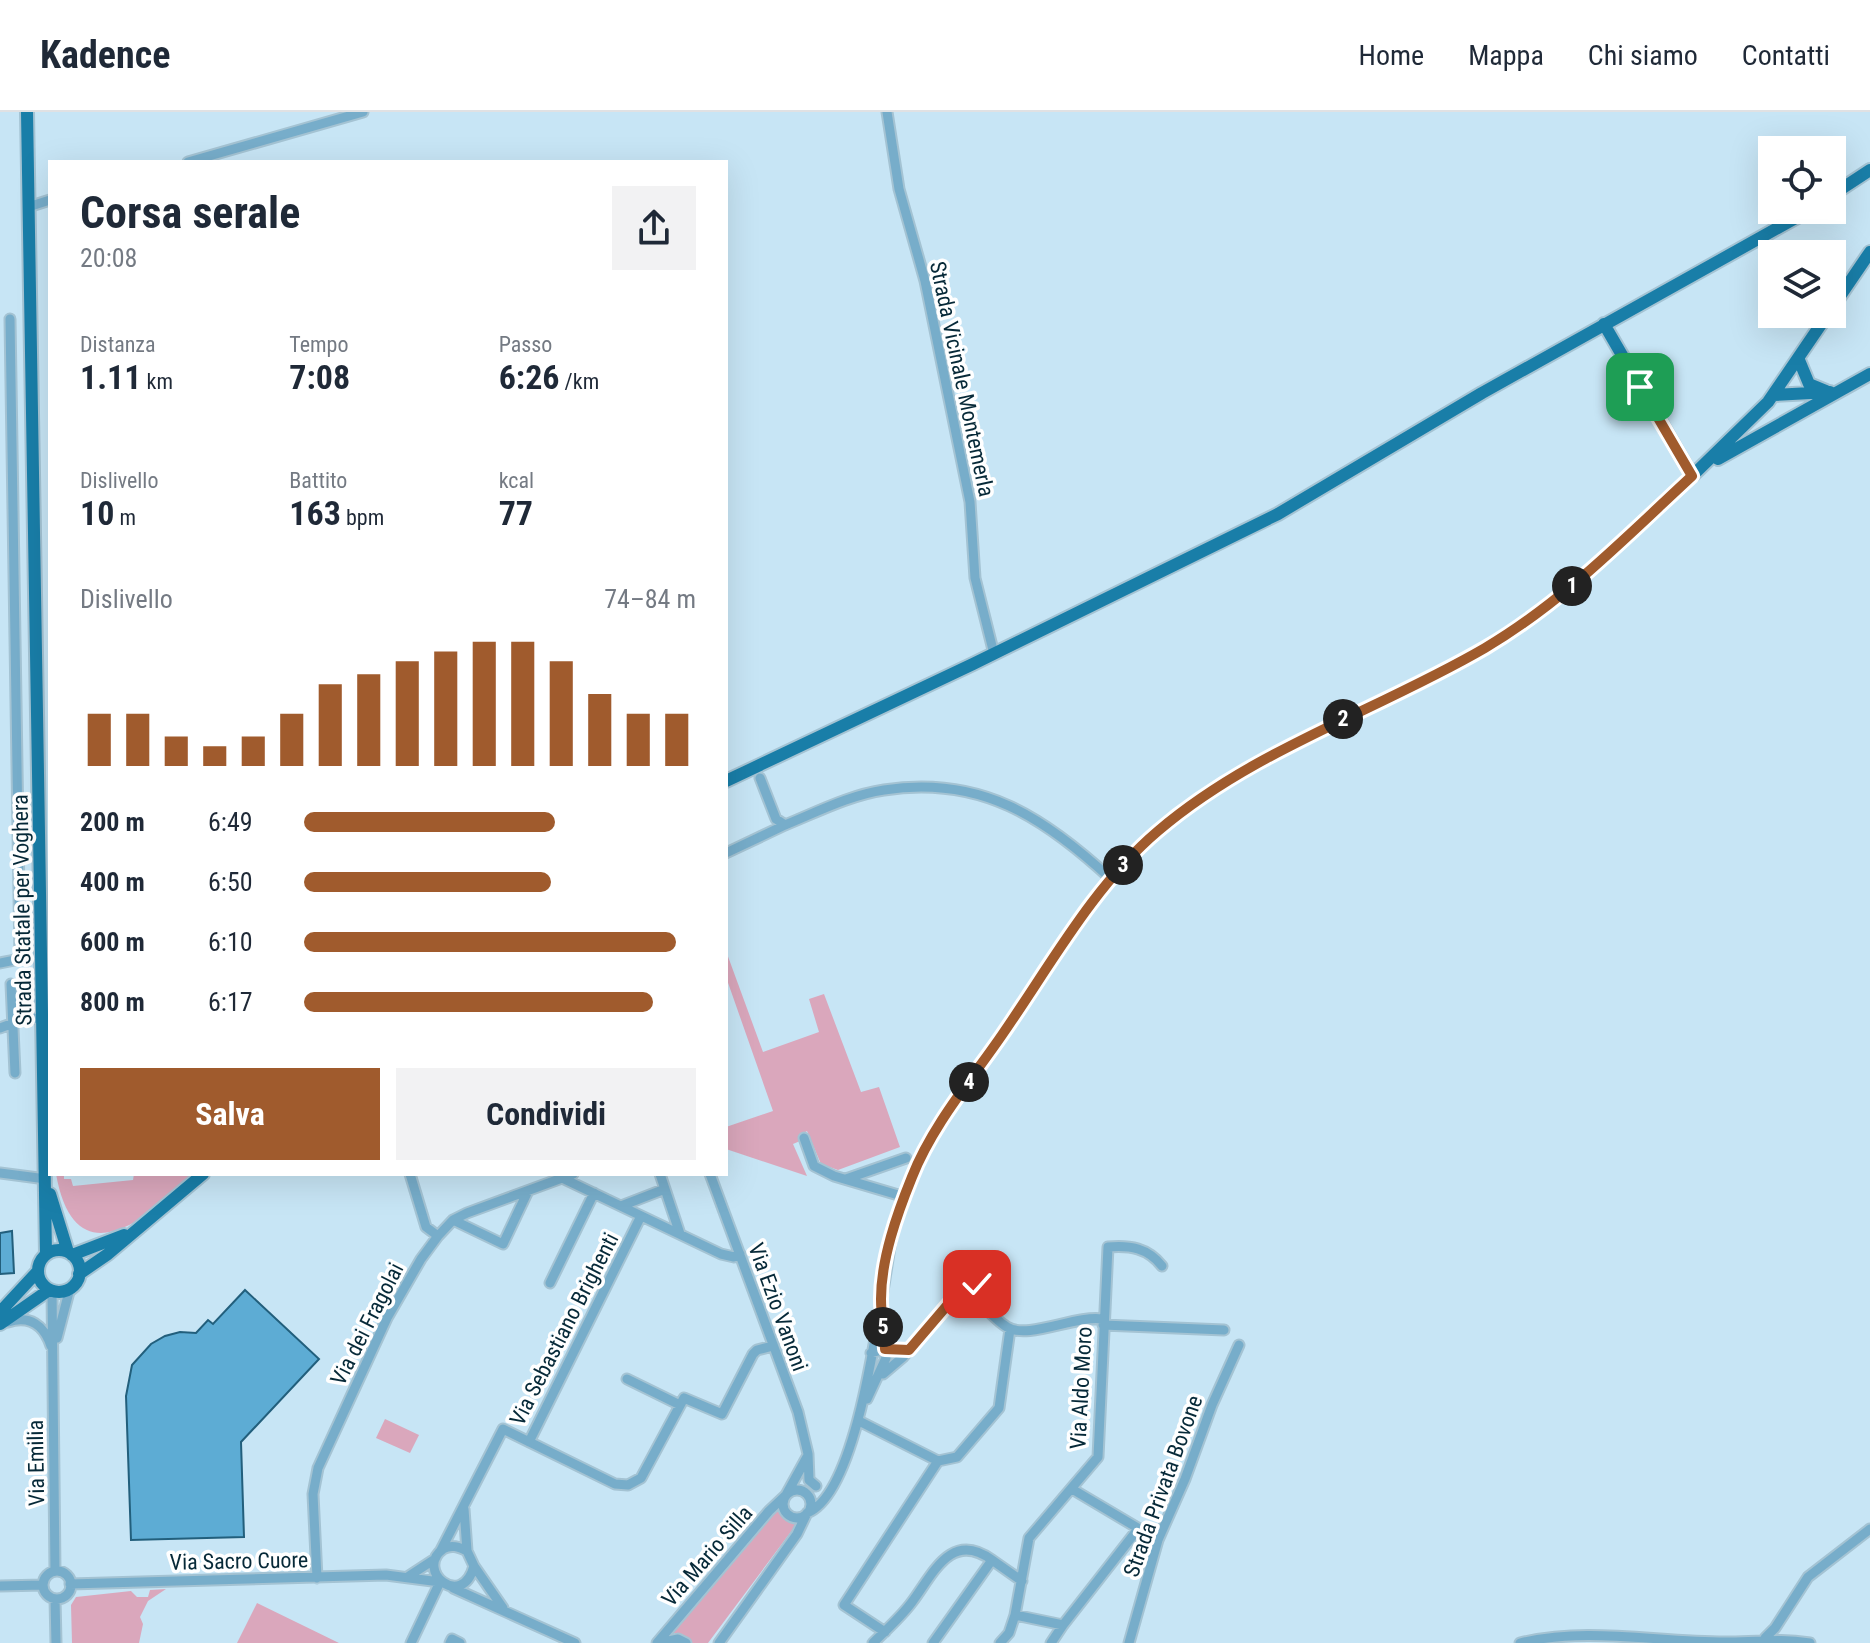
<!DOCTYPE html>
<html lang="it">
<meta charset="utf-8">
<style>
body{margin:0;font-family:"Roboto Condensed",sans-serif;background:#f2f2f3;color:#1f2937;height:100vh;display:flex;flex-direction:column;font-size:30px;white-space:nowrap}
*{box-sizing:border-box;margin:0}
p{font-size:26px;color:#747a83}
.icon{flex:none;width:44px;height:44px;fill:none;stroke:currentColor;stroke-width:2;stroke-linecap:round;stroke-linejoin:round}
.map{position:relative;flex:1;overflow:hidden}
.sheet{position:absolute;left:48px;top:48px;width:680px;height:1016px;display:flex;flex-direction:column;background:#fff;border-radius:0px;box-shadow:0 8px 32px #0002}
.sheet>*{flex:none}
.controls{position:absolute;left:1758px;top:24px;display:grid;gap:16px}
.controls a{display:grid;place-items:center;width:88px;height:88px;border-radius:0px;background:#fff;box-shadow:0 8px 32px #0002;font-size:40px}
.pin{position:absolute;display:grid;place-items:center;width:68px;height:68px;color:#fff;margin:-34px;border-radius:16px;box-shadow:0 4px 12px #0006}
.km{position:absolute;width:40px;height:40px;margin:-20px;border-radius:50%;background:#222;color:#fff;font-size:22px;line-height:40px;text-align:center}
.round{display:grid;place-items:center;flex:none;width:84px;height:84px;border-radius:0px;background:#f2f2f3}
.headline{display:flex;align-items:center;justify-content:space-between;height:136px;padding:0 32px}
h1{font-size:44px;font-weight:700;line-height:60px}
.figures{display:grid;grid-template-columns:repeat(3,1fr);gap:12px;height:136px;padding:8px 32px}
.figures div{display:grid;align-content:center}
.figures b{font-size:34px;font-weight:700}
.figures small{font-size:22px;font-weight:400}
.figures p{font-size:22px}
.chart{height:224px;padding:16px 32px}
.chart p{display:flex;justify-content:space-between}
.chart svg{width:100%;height:144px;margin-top:8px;stroke:#a05b2d;stroke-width:6}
.primary-button{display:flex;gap:16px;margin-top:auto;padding:16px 32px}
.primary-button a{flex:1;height:92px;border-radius:0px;background:#a05b2d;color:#fff;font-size:32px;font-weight:700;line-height:92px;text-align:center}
.primary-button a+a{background:#f2f2f3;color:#1f2937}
ul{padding:0 32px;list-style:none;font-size:26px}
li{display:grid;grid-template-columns:128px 96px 1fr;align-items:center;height:60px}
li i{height:20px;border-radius:10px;background:#a05b2d}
header{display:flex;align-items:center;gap:48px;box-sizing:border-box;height:112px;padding:0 40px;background:#fff;border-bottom:2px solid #e0e1e3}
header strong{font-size:38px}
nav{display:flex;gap:44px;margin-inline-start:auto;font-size:28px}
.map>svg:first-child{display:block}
.green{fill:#daa7bc}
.building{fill:#5dacd4;stroke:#225f7c;stroke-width:2}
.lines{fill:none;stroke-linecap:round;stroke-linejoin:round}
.minor-casing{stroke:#a4c3d3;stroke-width:13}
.major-casing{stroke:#a4c3d3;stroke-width:16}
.minor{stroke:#77adca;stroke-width:9}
.major{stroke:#197ea8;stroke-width:12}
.route-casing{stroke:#fff;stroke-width:16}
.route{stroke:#a05b2d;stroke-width:10}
.labels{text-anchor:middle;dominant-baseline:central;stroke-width:7;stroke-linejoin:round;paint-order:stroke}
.street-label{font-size:22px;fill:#062938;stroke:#fff}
</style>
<header>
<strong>Kadence</strong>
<nav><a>Home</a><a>Mappa</a><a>Chi siamo</a><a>Contatti</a></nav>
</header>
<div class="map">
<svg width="1870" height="1531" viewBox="0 0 1870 1531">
<rect width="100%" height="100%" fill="#c7e5f5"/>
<path class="green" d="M726,839L763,940L819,920L809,887L824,882L861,980L879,975L900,1035L838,1058L821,1052L807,1019L799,1024L800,1029L793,1032L807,1064L726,1037V1015L773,999L726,865Z
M56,1062H64V1067H71L73,1074L133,1068L134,1062H195C146,1109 75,1167 56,1062Z
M385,1307L419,1323L410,1341L376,1326Z
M779,1393L787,1406L799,1409L708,1531H692L682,1522L669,1521Z
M166,1477L148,1489L140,1505L143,1512L139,1531H72L71,1493L76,1485L131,1479L137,1485H148L150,1478Z
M257,1491L339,1531H237Z"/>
<path class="building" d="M12,1119L14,1161L0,1162V1121Z
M245,1178L319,1247L241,1330L244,1425L131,1428L126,1284L132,1253L151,1232L165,1224L180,1220L196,1221L208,1208L213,1212Z"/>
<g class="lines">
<defs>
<path id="minor" d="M887,0L899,77L925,169L970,390L975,466L994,542
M188,50L363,0
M28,95L50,88
M760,666L776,707L785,713C817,700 850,683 884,678C980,663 1044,705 1111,767
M726,741L785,713
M0,851L20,847L10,207
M11,872L15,961
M0,916L24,907L43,906
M804,1026L814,1054L834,1064L905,1085
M0,1061L46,1067
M410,1062L426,1115L438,1124
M660,1062L665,1077
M710,1062L798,1300L808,1342L809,1368L816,1374
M562,1066L721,1142L734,1145L740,1142
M846,1067L906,1046
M621,1094L665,1077L680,1122
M453,1108L503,1132L528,1079
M953 1175a12 12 0 1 1 24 0a12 12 0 1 1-24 0Z
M550,1171L594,1081
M52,1179L55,1459
M974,1184C984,1194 995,1208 1007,1215C1027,1228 1076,1203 1102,1207
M8,1210C30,1203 44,1213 51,1234
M1103,1213L1224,1218
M57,1226L70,1176
M871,1241L885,1237L909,1238
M883,1262L903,1245L956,1183
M627,1267L680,1293
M867,1287L886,1246L882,1199
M859,1309L938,1349L844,1493L885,1520
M529,1330L641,1104
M938,1349L957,1345L999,1296L1010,1217
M1072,1377L1158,1428
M783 1392a14 14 0 1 1 28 0a14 14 0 1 1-28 0Z
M464,1397L467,1439L474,1454C462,1499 414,1458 443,1437C451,1432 459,1435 467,1439
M441,1438L503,1317L615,1372L628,1373L641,1366L684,1286L722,1302L753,1242L757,1238L773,1234
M474,1454L503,1496
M43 1473a14 14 0 1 1 28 0a14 14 0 1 1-28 0Z
M409,1464L435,1447
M317,1466L313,1382L318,1356L387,1206L421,1147L438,1124L453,1108L467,1101L573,1062
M70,1472L386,1463L440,1470L411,1531
M0,1474L43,1473
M453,1476L575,1531
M55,1487L56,1531
M1015,1503L1063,1513L1138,1417
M1765,1526L1775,1516L1808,1465L1870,1417
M450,1531L452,1527L460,1531
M657,1531L769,1399L786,1383L807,1345
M659,1531L678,1527L686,1531
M719,1531L797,1422L807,1401C862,1380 881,1176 893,1119C897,1101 905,1082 912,1065C934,1011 975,961 1009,914C1054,848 1096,773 1157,720C1251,638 1374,598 1482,538C1561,493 1625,425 1692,364
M873,1531C886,1518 901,1505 912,1490C933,1462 951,1418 992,1448
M933,1531L992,1448L1022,1469
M1000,1531L1009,1521L1015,1503L1029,1426L1098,1345L1108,1135C1130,1133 1148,1136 1162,1154
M1051,1531L1063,1513
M1129,1531L1158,1428L1185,1367L1212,1293L1239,1233
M1520,1531C1589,1514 1659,1531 1730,1530C1761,1530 1777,1526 1810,1531"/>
<path id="major" d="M27,0L46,1142
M1832,83L1870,58
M1832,196L1870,140
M1604,212L1692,364
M1799,248L1809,272L1826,279
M1773,283L1830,280
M1718,347L1870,262
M1692,364L1768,290L1828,202
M726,669L973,552L1278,402L1482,281L1810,98
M50,1082L68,1140
M38 1159a21 21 0 1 1 42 0a21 21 0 1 1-42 0Z
M72,1143L124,1123
M79,1162L108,1142L203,1062
M0,1200L38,1159
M0,1212L49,1178"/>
</defs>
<use href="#minor" class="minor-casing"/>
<use href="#major" class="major-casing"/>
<use href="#minor" class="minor"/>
<use href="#major" class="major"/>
</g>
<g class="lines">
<defs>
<path id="route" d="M977,1172C977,1185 967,1190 956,1183L909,1238L885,1237C884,1220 881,1203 881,1187C881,1147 897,1102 912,1065C932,1014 971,968 1002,923C1050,854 1093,774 1158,719C1254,637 1377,599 1485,536C1563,490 1626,425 1692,364L1640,275"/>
</defs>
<use href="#route" class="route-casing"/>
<use href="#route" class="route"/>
</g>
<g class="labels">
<g class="street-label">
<text transform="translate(962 267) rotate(78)">Strada Vicinale Montemerla</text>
<text transform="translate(22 798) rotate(-91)">Strada Statale per Voghera</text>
<text transform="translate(778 1195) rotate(70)">Via Ezio Vanoni</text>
<text transform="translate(367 1212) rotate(-63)">Via dei Fragolai</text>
<text transform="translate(564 1217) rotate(-63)">Via Sebastiano Brighenti</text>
<text transform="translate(1081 1276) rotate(-87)">Via Aldo Moro</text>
<text transform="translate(36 1351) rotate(-91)">Via Emilia</text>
<text transform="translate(1163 1374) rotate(-70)">Strada Privata Bovone</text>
<text transform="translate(707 1444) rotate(-49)">Via Mario Silla</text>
<text transform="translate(239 1449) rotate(-1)">Via Sacro Cuore</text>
</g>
</g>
</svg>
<div class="controls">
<a><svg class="icon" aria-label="locate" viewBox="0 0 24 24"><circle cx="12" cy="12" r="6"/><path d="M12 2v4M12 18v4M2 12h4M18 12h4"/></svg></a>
<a><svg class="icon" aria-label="layers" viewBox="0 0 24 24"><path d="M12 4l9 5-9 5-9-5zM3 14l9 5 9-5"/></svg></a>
</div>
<div class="pin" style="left:1640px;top:275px;background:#1e9e55"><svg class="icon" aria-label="arrive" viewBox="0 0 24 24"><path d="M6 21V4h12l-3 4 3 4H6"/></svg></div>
<div class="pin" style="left:977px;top:1172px;background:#d93025"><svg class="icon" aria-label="check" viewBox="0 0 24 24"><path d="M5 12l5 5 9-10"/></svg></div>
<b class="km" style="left:1572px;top:474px">1</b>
<b class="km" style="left:1343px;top:607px">2</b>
<b class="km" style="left:1123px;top:753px">3</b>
<b class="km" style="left:969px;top:970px">4</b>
<b class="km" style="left:883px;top:1215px">5</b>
<section class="sheet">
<div class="headline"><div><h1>Corsa serale</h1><p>20:08</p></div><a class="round"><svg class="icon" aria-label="share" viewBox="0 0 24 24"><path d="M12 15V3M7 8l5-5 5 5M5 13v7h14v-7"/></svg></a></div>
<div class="figures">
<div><p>Distanza</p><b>1.11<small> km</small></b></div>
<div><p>Tempo</p><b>7:08</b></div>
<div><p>Passo</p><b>6:26<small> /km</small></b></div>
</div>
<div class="figures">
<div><p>Dislivello</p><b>10<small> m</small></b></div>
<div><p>Battito</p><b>163<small> bpm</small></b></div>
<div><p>kcal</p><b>77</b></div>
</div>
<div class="chart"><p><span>Dislivello</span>74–84 m</p>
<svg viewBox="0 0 160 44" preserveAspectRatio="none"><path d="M5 44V28M15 44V28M25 44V35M35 44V38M45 44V35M55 44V28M65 44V19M75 44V16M85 44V12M95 44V9M105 44V6M115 44V6M125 44V12M135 44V22M145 44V28M155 44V28"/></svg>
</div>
<ul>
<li><b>200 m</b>6:49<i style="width:64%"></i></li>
<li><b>400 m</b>6:50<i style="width:63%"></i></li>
<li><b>600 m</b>6:10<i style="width:95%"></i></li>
<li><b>800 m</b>6:17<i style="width:89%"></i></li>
</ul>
<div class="primary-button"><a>Salva</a><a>Condividi</a></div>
</section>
</div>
